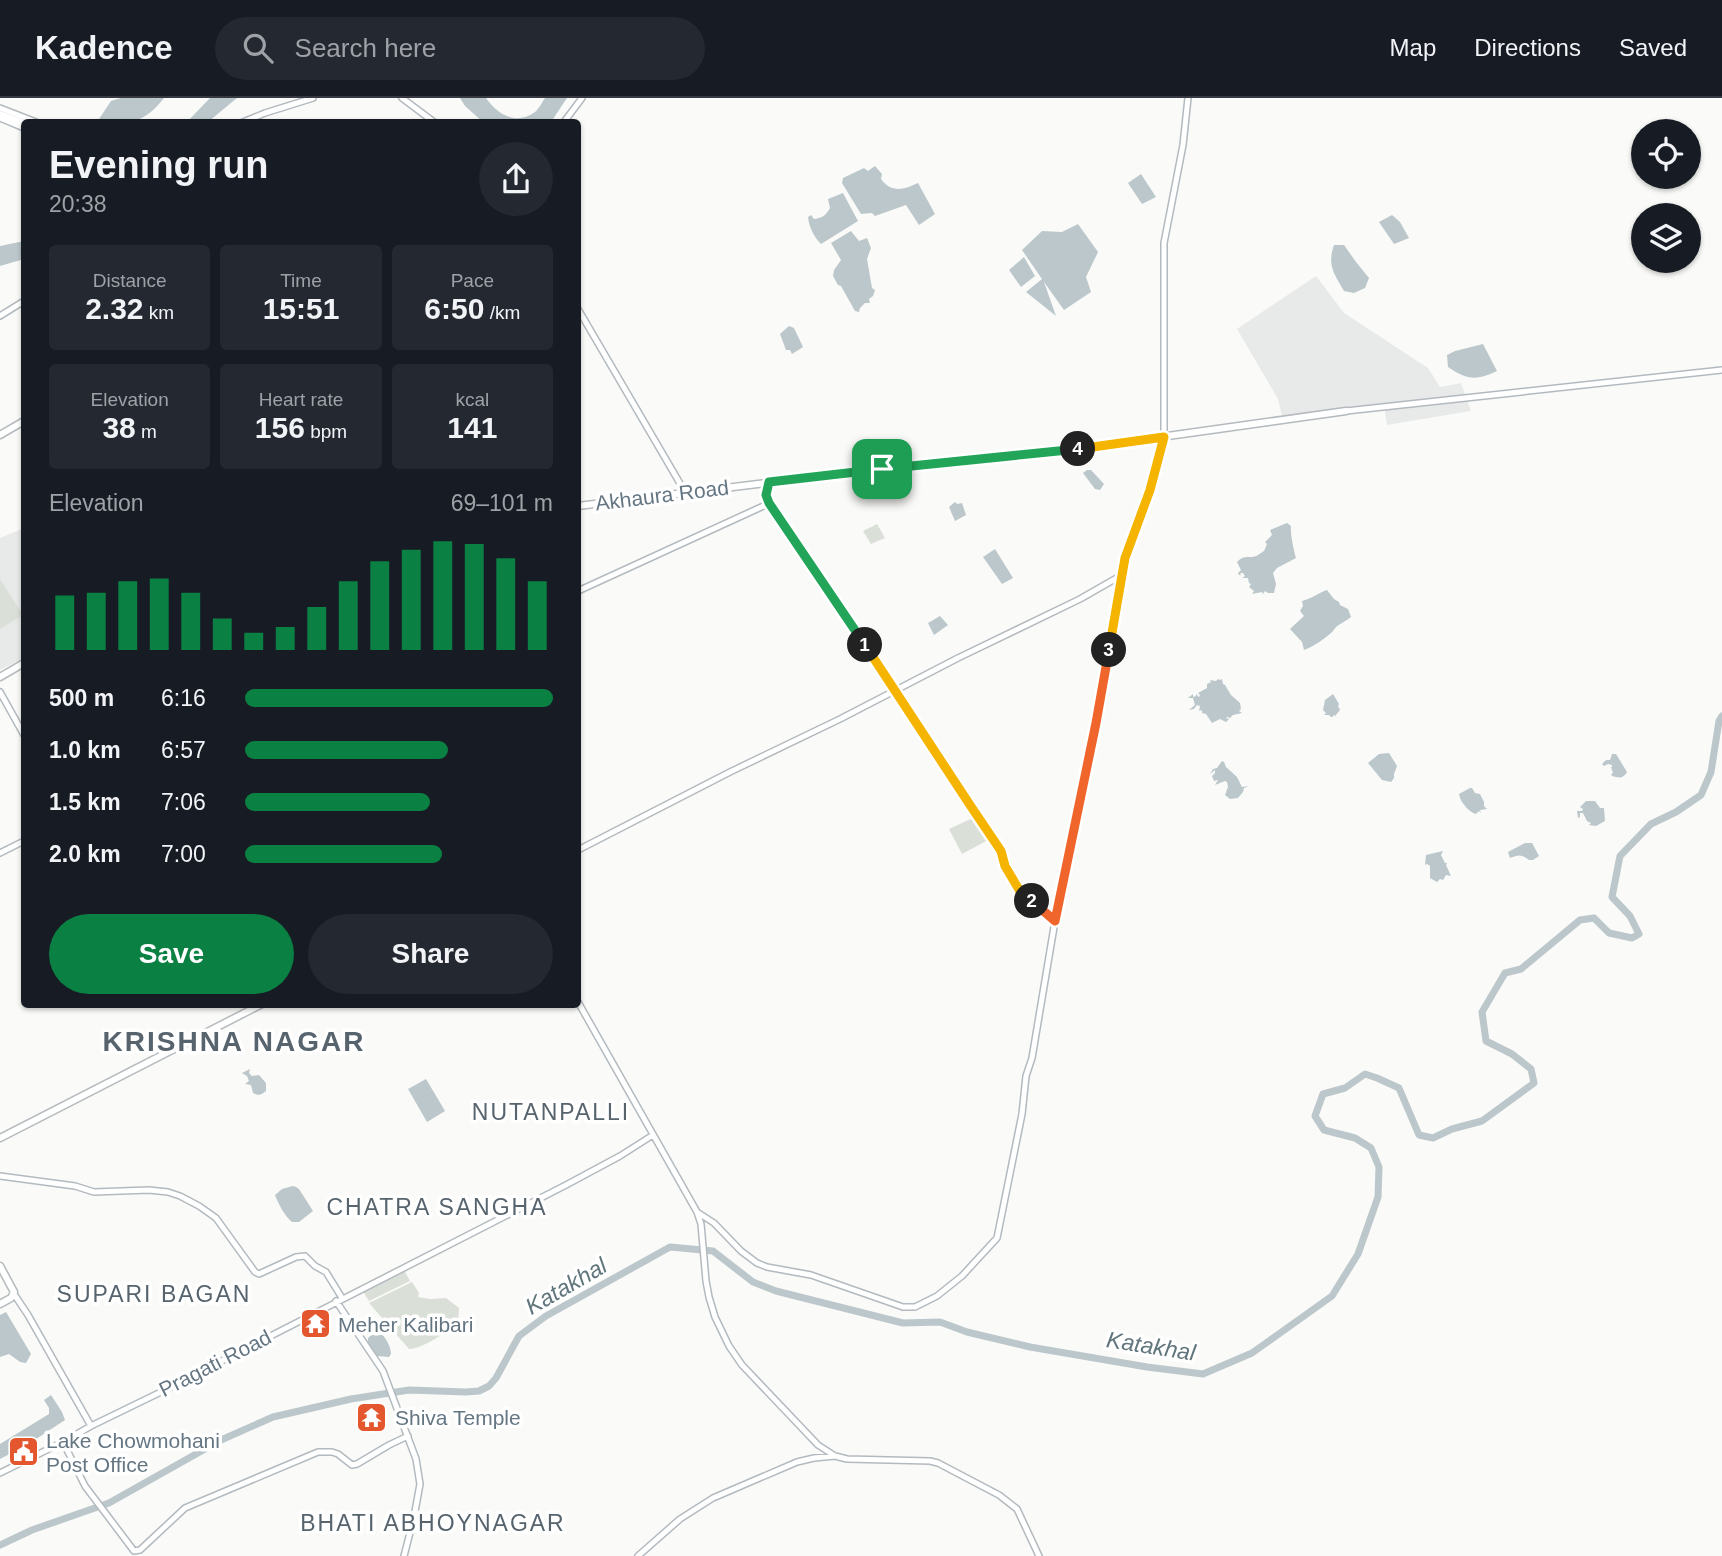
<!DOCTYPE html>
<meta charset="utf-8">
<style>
body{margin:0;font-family:Arial,sans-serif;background:#242831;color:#f1f3f6;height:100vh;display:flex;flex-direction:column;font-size:26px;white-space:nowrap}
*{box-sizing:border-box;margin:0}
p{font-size:23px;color:#9ea1a6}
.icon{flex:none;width:38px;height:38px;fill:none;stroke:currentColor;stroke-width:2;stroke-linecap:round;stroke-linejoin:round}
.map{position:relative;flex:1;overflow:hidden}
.details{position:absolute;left:21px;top:21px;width:560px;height:889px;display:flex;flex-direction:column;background:#171b24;border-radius:7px;box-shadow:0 2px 5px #0004}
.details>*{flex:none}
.controls{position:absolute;left:1631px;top:21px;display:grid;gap:14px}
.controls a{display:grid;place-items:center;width:70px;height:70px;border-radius:50%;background:#171b24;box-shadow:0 2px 5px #0004;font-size:35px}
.pin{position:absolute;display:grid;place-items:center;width:60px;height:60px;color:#fff;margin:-30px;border-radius:14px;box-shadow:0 4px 10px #0006}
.km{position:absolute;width:35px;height:35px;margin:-18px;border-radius:50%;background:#222;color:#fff;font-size:19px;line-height:35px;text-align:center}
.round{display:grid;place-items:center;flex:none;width:74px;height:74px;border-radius:37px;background:#242831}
.head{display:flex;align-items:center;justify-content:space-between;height:119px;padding:0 28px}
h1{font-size:38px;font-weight:700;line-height:52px}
.metrics{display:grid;grid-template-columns:repeat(3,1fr);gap:10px;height:119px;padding:7px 28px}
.metrics div{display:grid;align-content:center;border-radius:7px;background:#242831;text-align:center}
.metrics b{font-size:30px;font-weight:700}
.metrics small{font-size:19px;font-weight:400}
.metrics p{font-size:19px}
.chart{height:196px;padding:14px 28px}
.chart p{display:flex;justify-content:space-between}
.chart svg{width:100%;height:126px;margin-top:7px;stroke:#0b8043;stroke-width:6}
.cta{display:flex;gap:14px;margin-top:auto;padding:14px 28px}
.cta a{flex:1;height:80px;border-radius:42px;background:#0b8043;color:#fff;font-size:28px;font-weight:700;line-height:80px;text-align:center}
.cta a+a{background:#242831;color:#f1f3f6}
ul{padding:0 28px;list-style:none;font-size:23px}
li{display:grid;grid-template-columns:112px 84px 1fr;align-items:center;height:52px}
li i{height:18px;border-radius:9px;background:#0b8043}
header{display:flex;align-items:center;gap:42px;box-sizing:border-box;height:98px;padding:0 35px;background:#171b24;border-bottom:2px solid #363941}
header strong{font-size:33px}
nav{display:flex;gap:38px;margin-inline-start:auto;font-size:24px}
.search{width:490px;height:63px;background:#242831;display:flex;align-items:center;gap:18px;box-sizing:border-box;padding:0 24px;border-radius:38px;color:#9ea1a6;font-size:26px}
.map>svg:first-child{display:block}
.built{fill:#e8e9e9}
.green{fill:#dadfd7}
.water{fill:#bbc7cb}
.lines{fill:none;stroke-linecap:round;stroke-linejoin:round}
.river{stroke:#bbc7cb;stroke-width:7}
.secondary-casing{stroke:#b3babf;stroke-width:8}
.primary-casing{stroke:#b5babe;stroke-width:9}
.secondary{stroke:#fff;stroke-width:5}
.primary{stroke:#fff;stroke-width:6}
.split-1-casing{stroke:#fff;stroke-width:14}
.split-2-casing{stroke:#fff;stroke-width:14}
.split-3-casing{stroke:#fff;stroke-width:14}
.split-4-casing{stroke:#fff;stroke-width:14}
.split-5-casing{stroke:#fff;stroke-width:14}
.split-1{stroke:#22a559;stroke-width:9}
.split-2{stroke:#f5b400;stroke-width:9}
.split-3{stroke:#f0652b;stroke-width:9}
.split-4{stroke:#f5b400;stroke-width:9}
.split-5{stroke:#22a559;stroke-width:9}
.labels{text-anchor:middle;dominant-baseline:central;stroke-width:7;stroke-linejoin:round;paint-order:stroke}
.street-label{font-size:21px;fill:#657683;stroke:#fff}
.poi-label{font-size:21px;fill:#657683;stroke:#fff;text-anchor:start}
.neighbourhood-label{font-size:23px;letter-spacing:2px;fill:#57646e;stroke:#fff}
.water-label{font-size:23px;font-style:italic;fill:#60757c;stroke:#fff}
.district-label{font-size:28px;font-weight:bold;letter-spacing:2px;fill:#57646e;stroke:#fff}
</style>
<header>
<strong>Kadence</strong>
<div class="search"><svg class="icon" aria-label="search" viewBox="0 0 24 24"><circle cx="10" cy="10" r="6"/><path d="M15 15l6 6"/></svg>Search here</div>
<nav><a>Map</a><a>Directions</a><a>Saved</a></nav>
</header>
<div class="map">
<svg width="1722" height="1458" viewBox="0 0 1722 1458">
<rect width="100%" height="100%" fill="#fafaf8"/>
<path class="built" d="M1316,178L1344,215L1428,270L1440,289L1461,285L1471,313L1387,327L1384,307L1282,318L1278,301L1237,231Z
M24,430V560L0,572V440Z"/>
<path class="green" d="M877,426L885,440L871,446L863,433Z
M0,481L23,517L0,531Z
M973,720L980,726L990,741L962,756L949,731Z
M404,1172L410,1183L369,1203L362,1192Z
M412,1184L419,1195L418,1199L430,1201L446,1200L459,1210L458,1226C444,1234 426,1250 409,1251L369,1205Z"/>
<path class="water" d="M121,0H164C143,27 129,25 97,24L111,3Z
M210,0H237L208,24H187Z
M460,0H486C497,16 516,28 535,14C539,11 542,4 545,0H567L553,21L548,24H483L465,8Z
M875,68L882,76L881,81C891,95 904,92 918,85L935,116L919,127L906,107L875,118L872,115L861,116L842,85L843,80L864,70L868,73Z
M1141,76L1156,99L1142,106L1128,85Z
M843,95L858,123L821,146C814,139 809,129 808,119L811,117L814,121C823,120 826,117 830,110L828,101Z
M1392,117L1400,124L1409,140L1394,146L1379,124Z
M1078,126L1098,154L1086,179L1091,194L1064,212L1044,184L1056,218L1026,194L1042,181L1022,152L1042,133L1062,134Z
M851,133L859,143L867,140L871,150L867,161L872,190L875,192L873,198L869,201L870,205H865L860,210L859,214L855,213L841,188L838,187L833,178L834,172L841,162L831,145Z
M24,143V161L0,168V148Z
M1334,147H1344L1356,164L1369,180L1365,190L1354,195L1344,193C1334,175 1327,168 1334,147Z
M1024,159L1035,178L1021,189L1009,172Z
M789,228L794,230L803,249L792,256L790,252H786L780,236Z
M1483,246L1497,273C1476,283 1467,282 1448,269L1447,257L1455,253Z
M1087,372H1091L1104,386L1100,392L1095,391L1083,375Z
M955,404L957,406L962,405L966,417L955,423L949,409Z
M1287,425L1291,428C1290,435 1294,453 1296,460L1277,470L1273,475L1276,486L1274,495H1268L1265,493L1263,496L1262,494L1252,496L1254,493L1249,489L1251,486L1249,485L1248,480H1242L1245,478L1243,475H1240L1241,477H1239L1238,475L1241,472L1237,464C1243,458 1245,459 1252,459C1256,459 1261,455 1264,453L1267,446L1265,444L1272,437L1270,432Z
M995,451L1013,480L1002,486L983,459Z
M1327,492L1334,501L1339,504L1340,507L1348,511L1351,519C1346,523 1341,525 1336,529C1335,530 1334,532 1333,533C1326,540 1313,549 1304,552L1302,544L1290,531L1304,518L1300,513L1303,508L1302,503C1311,501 1318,495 1327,492Z
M940,518L948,527L934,537L928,525Z
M1218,581L1220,582L1222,581L1223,586L1225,587L1231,597L1240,605L1241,611L1239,613L1242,615L1233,617L1230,620L1227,619L1226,620L1229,621L1226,624L1220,621L1212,625L1206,616L1202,615V612L1199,613L1200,608L1197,607L1194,611L1189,612L1195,607L1193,600H1188L1193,596V599L1196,598V596L1199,599L1200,597L1198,595L1207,590V586L1211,584L1210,582L1216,583Z
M1333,596L1339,606L1338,608L1340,612L1335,618L1333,617V619H1331L1329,617H1324L1326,615L1323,612L1325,602Z
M1389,655L1397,668L1394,676V680L1391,684L1382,682L1368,665L1379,656Z
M1612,656H1616L1627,674C1623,681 1619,680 1612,678L1611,676L1613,675L1611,669H1612V667L1608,666L1604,668L1602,666L1606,662H1610Z
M1222,663L1224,664L1226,669L1237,679L1242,689L1249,688L1244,690L1243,694L1238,700L1230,701L1225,697L1228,689L1227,684L1225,683L1215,687L1218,682L1214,683L1212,678L1215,675V672L1210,676L1213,671L1217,670Z
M1470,690H1472L1475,695L1480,696L1484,704V708L1487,711L1480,712L1481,715L1479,713L1476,716C1469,714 1460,704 1459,696Z
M1586,703H1595L1600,710H1604L1605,723L1596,728L1589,727L1591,725L1587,723L1583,715H1580V719L1578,720L1577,713H1582L1583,711L1580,709Z
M1525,745H1532L1539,758L1533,762H1529C1521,756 1518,757 1510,760L1508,754Z
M1443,753L1441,757L1445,765H1447L1446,767L1451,778L1446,777L1443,782L1440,781L1437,784L1430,780V768L1427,766L1425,767L1426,757Z
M250,971L249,975L252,978L259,977L266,985V993C261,997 259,998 253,995L251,987L245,986L249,983L247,978L242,975Z
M426,981L445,1013L427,1024L408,991Z
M293,1088L296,1089L299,1091L313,1113L299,1124H292C284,1117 279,1107 275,1097L282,1091Z
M6,1214L31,1256L26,1265L20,1264L9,1256L0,1259V1217Z
M376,1233C384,1235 391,1248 391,1256L389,1259L377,1258L368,1244V1240Z
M51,1297L62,1314L65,1322L27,1347L0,1361V1346L49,1316V1310L44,1302Z"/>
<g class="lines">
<path class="river" d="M0,1447L32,1432L109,1405L221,1342L273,1319L351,1301L409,1292L466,1294L479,1293L489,1288L496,1280L519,1238L546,1218L670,1149L713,1153L753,1184L776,1193L903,1225L940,1224L967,1234L1030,1249L1147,1269L1203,1276L1252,1255L1332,1198L1358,1156L1378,1099L1379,1069L1371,1050L1355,1040L1324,1032L1315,1018L1323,996L1345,990L1365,976L1377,980L1399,990L1419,1037L1433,1040L1452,1031L1482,1023L1534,985L1531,971L1512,956L1486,943L1482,914L1505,875L1521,871L1580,822L1594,820L1609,835L1632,840L1639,836L1630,818L1612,799L1620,758L1651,726L1676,714L1701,697L1711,674L1719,623L1722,618"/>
<defs>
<path id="secondary" d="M402,0L434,24
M0,10L36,24
M0,20L24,30
M243,24L265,15L313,0
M564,24L582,0
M578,211L685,394
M0,218L24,203
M1346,313L1722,272
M769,384L766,397L770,405L1001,753L1005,768L1021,795L1039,808L1055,823
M578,493L770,405
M0,594L24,637
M578,752L730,674L840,621L958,560L1080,501L1122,477
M0,755L24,743
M578,904L697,1114L701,1126L706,1183L709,1199L715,1219L729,1248L742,1267L818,1347L835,1358L847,1361L930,1363L938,1365L999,1397L1017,1411L1039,1458
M0,1078L75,1088L94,1094L149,1092L168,1094L180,1098L199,1108L216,1120L255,1174L259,1176L296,1159L305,1158L315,1168L326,1174L342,1200
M697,1114L714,1125L741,1153L757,1165L767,1169L811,1177L903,1209H915L937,1198L962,1178L997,1140L1022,1016L1026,978L1032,960L1055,823L1101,599L1125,460L1150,392L1164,339V145L1183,47L1188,0
M14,1196L28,1217L91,1328
M336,1203L383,1273L416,1361L420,1386L414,1419L404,1458
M63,1344L85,1388L134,1453L140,1452L185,1410L318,1354H332L338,1356L352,1367L357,1366L389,1347L408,1338
M0,1375L63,1344L91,1328L165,1292L566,1087L620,1058L653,1037
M638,1458L680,1421L713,1400L797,1364L814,1360L835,1358"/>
<path id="primary" d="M0,16L24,25
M0,337L24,323
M578,408L912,367L1068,352L1346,313
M0,579L24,565
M0,1040L262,906
M0,1168L14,1194L11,1200L0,1206"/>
</defs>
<use href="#secondary" class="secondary-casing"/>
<use href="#primary" class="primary-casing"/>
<use href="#secondary" class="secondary"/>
<use href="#primary" class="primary"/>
</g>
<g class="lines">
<defs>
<path id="split-1" d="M865,547L769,405L766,397L769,384L882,371"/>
<path id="split-2" d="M865,547L970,707L1001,753L1005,768L1021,795L1032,803"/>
<path id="split-3" d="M1032,803L1055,823L1096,625L1109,552"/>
<path id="split-4" d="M1078,351L1164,339L1150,392L1125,460L1109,552"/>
<path id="split-5" d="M882,371L1078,351"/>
</defs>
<use href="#split-1" class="split-1-casing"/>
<use href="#split-2" class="split-2-casing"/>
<use href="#split-3" class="split-3-casing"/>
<use href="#split-4" class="split-4-casing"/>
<use href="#split-5" class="split-5-casing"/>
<use href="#split-1" class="split-1"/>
<use href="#split-2" class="split-2"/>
<use href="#split-3" class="split-3"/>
<use href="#split-4" class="split-4"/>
<use href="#split-5" class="split-5"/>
</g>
<defs>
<symbol id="temple-square" viewBox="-11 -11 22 22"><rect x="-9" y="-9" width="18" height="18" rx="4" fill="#e4572e" stroke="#fff"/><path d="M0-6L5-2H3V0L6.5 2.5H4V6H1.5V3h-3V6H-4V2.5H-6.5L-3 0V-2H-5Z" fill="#fff"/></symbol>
<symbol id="civic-square" viewBox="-11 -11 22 22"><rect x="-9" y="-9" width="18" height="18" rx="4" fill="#e4572e" stroke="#fff"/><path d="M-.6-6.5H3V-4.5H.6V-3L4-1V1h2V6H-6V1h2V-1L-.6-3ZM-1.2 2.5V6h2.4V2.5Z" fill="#fff"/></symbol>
</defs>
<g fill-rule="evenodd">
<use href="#temple-square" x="298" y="1208" width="35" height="35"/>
<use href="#temple-square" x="354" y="1302" width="35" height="35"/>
<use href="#civic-square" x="6" y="1336" width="35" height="35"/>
</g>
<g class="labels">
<g class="street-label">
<text transform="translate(662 397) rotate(-7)">Akhaura Road</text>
<text transform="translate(215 1265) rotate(-27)">Pragati Road</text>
</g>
<g class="poi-label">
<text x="338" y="1226">Meher Kalibari</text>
<text x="395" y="1319">Shiva Temple</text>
<text x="46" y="1342">Lake Chowmohani<tspan x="46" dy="24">Post Office</tspan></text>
</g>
<g class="neighbourhood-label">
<text x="551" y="1014">NUTANPALLI</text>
<text x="437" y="1109">CHATRA SANGHA</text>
<text x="154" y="1196">SUPARI BAGAN</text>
<text x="433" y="1425">BHATI ABHOYNAGAR</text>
</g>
<g class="water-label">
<text transform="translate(566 1188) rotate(-30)">Katakhal</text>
<text transform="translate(1151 1248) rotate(9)">Katakhal</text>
</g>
<g class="district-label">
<text x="234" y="943">KRISHNA NAGAR</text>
</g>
</g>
</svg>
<div class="controls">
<a><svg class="icon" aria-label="locate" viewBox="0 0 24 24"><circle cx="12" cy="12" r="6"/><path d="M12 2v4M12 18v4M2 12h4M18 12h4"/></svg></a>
<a><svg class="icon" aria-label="layers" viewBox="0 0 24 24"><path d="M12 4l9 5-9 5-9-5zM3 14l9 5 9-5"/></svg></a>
</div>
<div class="pin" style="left:882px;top:371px;background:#1e9e55"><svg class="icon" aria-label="arrive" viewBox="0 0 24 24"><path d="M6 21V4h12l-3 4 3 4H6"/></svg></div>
<b class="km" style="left:865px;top:547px">1</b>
<b class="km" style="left:1032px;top:803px">2</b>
<b class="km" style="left:1109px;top:552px">3</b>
<b class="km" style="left:1078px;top:351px">4</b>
<section class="details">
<div class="head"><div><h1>Evening run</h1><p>20:38</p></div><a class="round"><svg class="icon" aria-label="share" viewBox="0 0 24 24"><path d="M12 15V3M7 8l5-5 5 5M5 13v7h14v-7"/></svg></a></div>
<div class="metrics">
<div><p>Distance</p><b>2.32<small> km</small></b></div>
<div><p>Time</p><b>15:51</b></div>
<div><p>Pace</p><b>6:50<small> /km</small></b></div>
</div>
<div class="metrics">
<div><p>Elevation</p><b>38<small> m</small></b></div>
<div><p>Heart rate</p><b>156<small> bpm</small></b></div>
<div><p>kcal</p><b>141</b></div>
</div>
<div class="chart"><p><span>Elevation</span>69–101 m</p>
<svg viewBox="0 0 160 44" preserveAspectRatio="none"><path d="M5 44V25M15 44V24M25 44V20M35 44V19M45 44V24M55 44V33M65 44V38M75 44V36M85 44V29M95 44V20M105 44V13M115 44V9M125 44V6M135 44V7M145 44V12M155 44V20"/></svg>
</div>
<ul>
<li><b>500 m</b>6:16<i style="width:100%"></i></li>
<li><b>1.0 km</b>6:57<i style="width:66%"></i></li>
<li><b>1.5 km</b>7:06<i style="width:60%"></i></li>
<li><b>2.0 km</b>7:00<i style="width:64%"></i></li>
</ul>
<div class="cta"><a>Save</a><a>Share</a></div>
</section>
</div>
